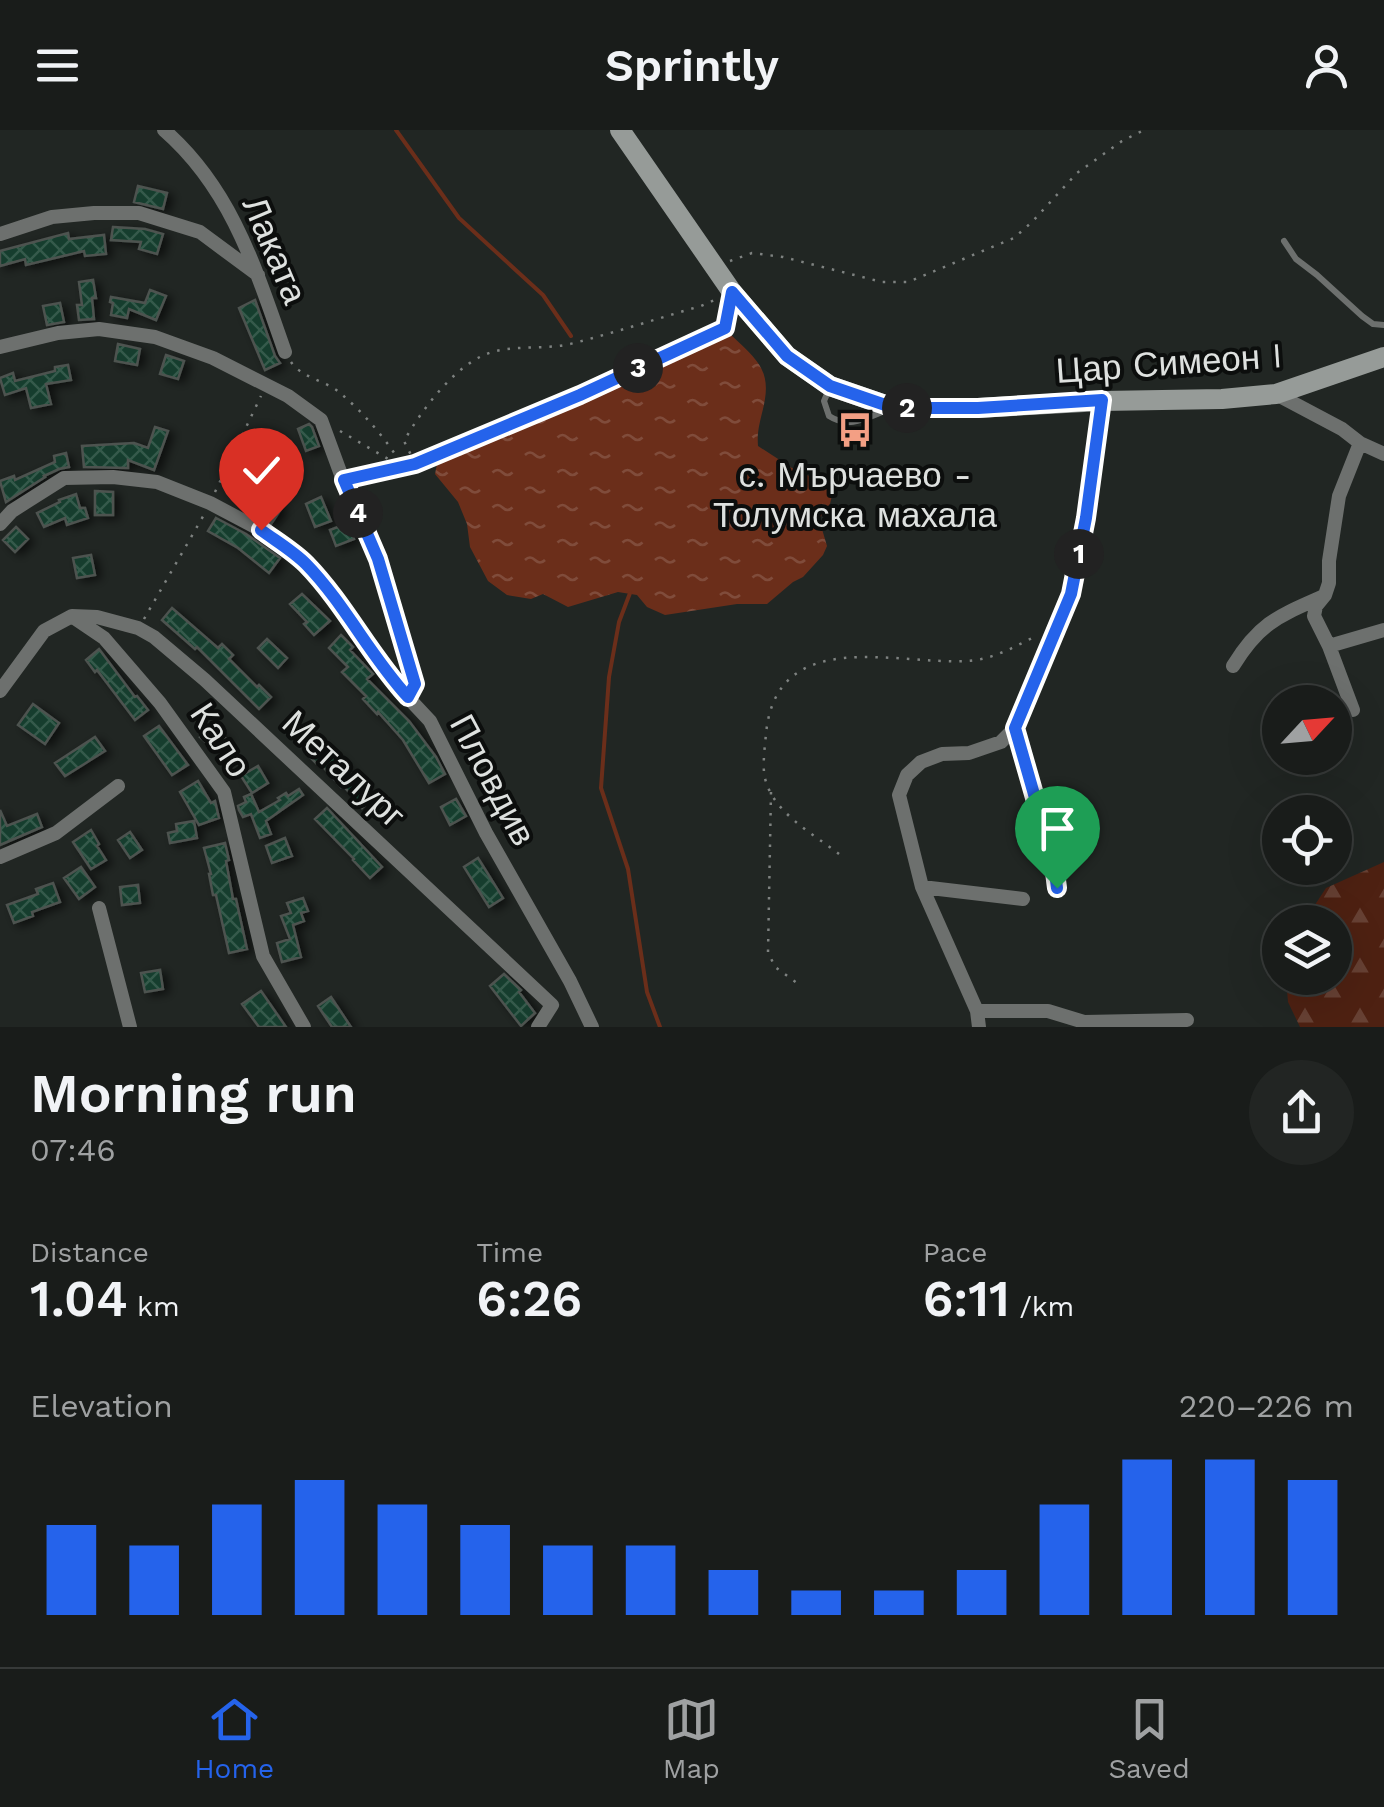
<!DOCTYPE html>
<meta charset="utf-8">
<style>
body{margin:0;font-family:"Work Sans",sans-serif;background:#222523;color:#f1f3f6;height:100vh;display:flex;flex-direction:column;font-size:38px;white-space:nowrap}
*{box-sizing:border-box;margin:0}
p{font-size:32px;color:#9fa1a2}
.icon{flex:none;width:55px;height:55px;fill:none;stroke:currentColor;stroke-width:2;stroke-linecap:round;stroke-linejoin:round}
.map{position:relative;height:897px;overflow:hidden}
.sheet{display:flex;flex-direction:column;background:#191c1a;flex:1}
.sheet>*{flex:none}
.needle{width:65px;rotate:64deg}
.tools{position:absolute;left:1262px;top:555px;display:grid;gap:20px}
.tools a{display:grid;place-items:center;width:90px;height:90px;border-radius:50%;background:#191c1a;box-shadow:0 10px 40px #0002,0 0 0 2px #373a39;font-size:50px}
.pin{position:absolute;display:grid;place-items:center;width:85px;height:85px;color:#fff;margin:-102px -42px;border-radius:50% 50% 50% 0;rotate:-45deg;box-shadow:0 0 10px #0007}
.pin .icon{rotate:45deg}
.km{position:absolute;width:50px;height:50px;margin:-25px;border-radius:50%;background:#222;color:#fff;font-size:28px;line-height:50px;text-align:center}
.round{display:grid;place-items:center;flex:none;width:105px;height:105px;border-radius:52px;background:#222523}
.summary{display:flex;align-items:center;justify-content:space-between;height:170px;padding:0 30px}
h1{font-size:55px;font-weight:600;line-height:75px}
.metrics{display:grid;grid-template-columns:repeat(3,1fr);gap:15px;height:170px;padding:10px 30px}
.metrics div{display:grid;align-content:center}
.metrics b{font-size:50px;font-weight:600}
.metrics small{font-size:28px;font-weight:400}
.metrics p{font-size:28px}
.chart{height:280px;padding:20px 30px}
.chart p{display:flex;justify-content:space-between}
.chart svg{width:100%;height:180px;margin-top:10px;stroke:#2563eb;stroke-width:6}
header{display:flex;justify-content:space-between;align-items:center;height:130px;padding:0 30px;background:#191c1a;font-size:45px;font-weight:600}
.tab-bar{display:flex;justify-content:space-around;align-items:center;height:140px;border-top:2px solid #373a39;background:#191c1a;font-size:28px;color:#9fa1a2}
.tab-bar a{display:grid;justify-items:center;gap:5px}
.tab-bar .selected{color:#2563eb}
.map>svg:first-child{display:block}
.forest{fill:url(#forest-firs)}
.water{fill:url(#water-ripples)}
.lines{fill:none;stroke-linecap:round;stroke-linejoin:round}
.stream{stroke:#6b2e1a;stroke-width:4}
.building{fill:url(#building-cross-hatch);stroke:#4d5350;stroke-width:2.5;filter:url(#shadow)}
.path{stroke:#7e8280;stroke-width:2.5;stroke-dasharray:2.5 8;stroke-linecap:butt}
.lane{stroke:#6d706e;stroke-width:6}
.street{stroke:#6d706e;stroke-width:14}
.secondary{stroke:#969b98;stroke-width:20}
.route-casing{stroke:#fff;stroke-width:20}
.route{stroke:#2563eb;stroke-width:12}
.labels{text-anchor:middle;dominant-baseline:central;stroke-width:8;stroke-linejoin:round;paint-order:stroke}
.street-label{font-size:35px;fill:#dee1df;stroke:#0c0e0d}
.poi-label{font-size:35px;fill:#dee1df;stroke:#0c0e0d}
</style>
<header><svg class="icon" aria-label="menu" viewBox="0 0 24 24"><path d="M4 6h16M4 12h16M4 18h16"/></svg>Sprintly<svg class="icon" aria-label="person" viewBox="0 0 24 24"><circle cx="12" cy="8" r="4"/><path d="M4 21q1-7 8-7t8 7"/></svg></header>
<div class="map">
<svg width="1384" height="897" viewBox="0 0 1384 897">
<defs>
<pattern id="forest-firs" width="22" height="20" patternUnits="userSpaceOnUse" patternTransform="scale(2.5)"><rect width="22" height="20" fill="#4e2112"/><path d="M5 1l3.5 6h-7zM16 11l3.5 6h-7z" fill="#674134"/></pattern>
<pattern id="water-ripples" width="26" height="14" patternUnits="userSpaceOnUse" patternTransform="scale(2.5)"><rect width="26" height="14" fill="#6b2e1a"/><path d="M2 4q2-2 4 0t4 0M15 11q2-2 4 0t4 0" fill="none" stroke="#804c3b"/></pattern>
<pattern id="building-cross-hatch" width="8" height="8" patternUnits="userSpaceOnUse" patternTransform="scale(2.5)"><rect width="8" height="8" fill="#143e2d"/><path d="M0 0l8 8M0 8l8-8" fill="none" stroke="#365a4b"/></pattern>
<filter id="shadow"><feDropShadow dx="5.5" dy="3" stdDeviation="5" flood-color="#0009"/></filter>
</defs>
<rect width="100%" height="100%" fill="#212623"/>
<path class="forest" d="M1384,732V897H1300L1288,872L1286,848H1335V792H1310L1309,784L1326,758Z"/>
<path class="water" d="M731,205C760,232 773,242 762,283C759,296 757,303 758,316L792,338L820,351L832,365L830,374L819,389L827,416L823,425L803,447L793,452L767,474H737L665,485L647,477L637,465L618,462L568,477L543,464L531,469L507,465L488,451L470,417L467,394L458,372L435,344L437,334Z"/>
<g class="lines">
<path class="stream" d="M396,0L459,88L543,165L571,206
M630,463L619,492L609,547L601,658L628,739L647,862L660,897"/>
</g>
<path class="building" d="M138,56L167,63L163,79L134,72Z
M113,97L145,99L163,104L157,124L139,119L141,112L111,110Z
M68,103L69,109L104,105L106,124L85,126L84,121L26,135L25,129L0,136V121Z
M93,150L96,168H92L94,189L79,190L77,175H82L79,152Z
M150,160L166,166L156,190L129,179L127,188L111,185L113,173L110,172L111,167L145,173Z
M255,170L275,226L280,233L265,240L239,178Z
M60,173L64,192L47,195L43,176Z
M118,214L140,219L137,235L115,231Z
M166,225L184,231L178,249L160,244Z
M68,235L71,250L46,254L51,274L31,278L26,258L5,265L0,248L13,243L15,251L55,241V237Z
M309,294L312,297L319,316L306,321L298,299Z
M155,297L168,301L154,340L128,330V338L84,337L82,316L134,313L148,318Z
M66,323L69,337L59,339L44,346L45,347L6,372L0,351L14,346L15,350L55,332L54,326Z
M248,356L281,379L271,394L258,386L260,384L239,371Z
M95,361L113,362V385H95Z
M76,364L80,378H85L88,388L67,395L65,388L44,397L37,383L60,372L59,370Z
M321,367L331,391L315,397L306,374Z
M216,388L246,404L280,428L269,443L238,418L208,401Z
M348,393L354,409L336,416L330,400Z
M16,397L28,409L15,422L3,410Z
M91,425L95,445L77,448L73,428Z
M302,464L330,491L314,505L304,494L307,492L290,474Z
M172,478L218,518L222,514L233,525L229,529L257,557L259,555L271,567L259,579L197,517L195,519L162,490Z
M341,505L353,517L350,520L373,544L367,549L409,591L436,627L445,644L429,653L403,610L378,582L377,584L363,569L366,566L342,542L348,537L329,518Z
M267,509L287,528L278,538L258,518Z
M99,519L135,567L137,566L148,580L135,590L97,540L95,542L86,530Z
M33,574L59,593L45,614L18,595Z
M210,595L226,609L216,621L200,607Z
M159,596L188,635L172,645L144,606Z
M95,607L105,621L65,646L55,633Z
M317,612L335,629L337,627L372,669L362,678L343,655L341,657L318,631L316,633L306,623Z
M258,636L268,653L252,663L241,646Z
M198,651L211,673L215,671L219,688L199,695L180,662Z
M299,659L303,665L266,691L271,704L260,708L251,684L243,687L239,680L238,676L246,672L244,667L251,664L259,682L280,670L278,668L286,663L288,666Z
M456,669L466,686L450,695L441,677Z
M327,678L382,737L370,748L353,730L354,729L315,689Z
M0,680L7,696L37,684L42,697L0,715Z
M194,691L197,708L170,713L168,703L177,701L176,694Z
M91,700L99,714L97,716L106,730L91,739L73,712Z
M130,702L142,720L130,728L118,710Z
M285,708L292,726L272,733L266,716Z
M225,713L229,730L226,731L233,769H236L247,819L229,823L216,765H213L209,744H211L204,718Z
M478,728L503,768L489,777L464,737Z
M81,737L95,757L79,769L64,748Z
M53,753L60,772L32,782L33,786L14,793L7,775L38,764L36,759Z
M138,755L140,773L122,775L120,757Z
M303,768L308,781L301,783L304,791L293,795L301,827L282,832L277,813L290,809L281,786L291,783L287,773Z
M160,840L163,859L145,862L141,843Z
M504,844L521,860L519,862L535,883L521,896L490,856Z
M261,861L286,897H259L242,874Z
M331,867L351,897H332L318,876Z"/>
<g class="lines">
<path class="path" d="M730,131L752,123L783,127L882,152H908L1014,108L1032,92L1077,43L1122,11L1144,0
M291,232C302,248 324,250 339,262C363,282 388,311 403,337
M340,301L402,337
M415,333L404,311C422,279 459,229 496,221C522,215 548,220 574,213C617,202 659,188 701,176L719,168
M354,348L415,335L580,265L725,198L728,183
M215,362L261,266
M144,489L205,383
M771,662L768,822L775,837L797,853
M839,724C811,702 768,680 764,642C763,630 765,615 766,604C776,495 895,535 967,531C992,530 1016,516 1038,505"/>
<path class="lane" d="M1284,111L1296,129L1317,145L1362,186L1373,194L1384,195
M830,257L824,271L829,286C849,299 866,288 887,280
M1036,671L1054,734L1057,758"/>
<path class="street" d="M164,0C232,59 256,140 285,222
M0,104L52,87L94,83H139L200,102L258,145
M0,217L58,203L99,199L155,207L213,228L288,266L321,290L343,350L378,429L415,554L408,567
M1276,264L1342,299L1360,313L1384,324
M0,394L12,381L64,348L113,347L157,352L210,373L261,400L304,431L332,465L400,559L430,591L486,703L570,851L592,897
M73,487L104,508L160,573L224,662L263,826L304,897
M1329,516L1384,500
M1233,536C1260,492 1279,486 1324,466
M0,561L44,501L72,486L97,487L138,498L154,507L205,550L552,875L538,897
M1353,580L1329,516L1314,486L1316,476L1325,465L1329,453V431L1339,366L1360,313
M1015,598L1035,670
M0,727L56,703L118,656
M922,757L1023,769
M99,778L130,897
M977,881H1048L1084,892L1187,890
M979,897L977,881L922,757L899,665L907,645L921,632L942,624L969,623L1001,612L1015,598L1071,464L1086,388L1102,271"/>
<path class="secondary" d="M620,0L732,162L787,226L830,256L894,278H978L1102,271L1222,269L1276,264L1384,227"/>
</g>
<g class="lines">
<defs>
<path id="route" d="M261,400C276,411 293,421 306,434C345,474 370,526 408,567L415,554L378,429L344,350L415,334L580,265L725,198L732,162L787,226L830,256L894,278H978L1102,270L1086,388L1071,464L1015,598L1054,734L1057,758"/>
</defs>
<use href="#route" class="route-casing"/>
<use href="#route" class="route"/>
</g>
<defs>
<symbol id="bus-bare" viewBox="-9 -9 18 18"><path d="M-5-6H5V4H4V6H2V4H-2V6H-4V4H-5ZM-3.5-4V0h7V-4ZM-3.5 1.2v1.5H-2V1.2ZM2 1.2v1.5H3.5V1.2Z" fill="#f39f84" stroke="#0c0e0d" stroke-width="2.5" paint-order="stroke"/></symbol>
</defs>
<g fill-rule="evenodd">
<use href="#bus-bare" x="830" y="275" width="50" height="50"/>
</g>
<g class="labels">
<g class="street-label">
<text transform="translate(275 120) rotate(67)">Лаката</text>
<text transform="translate(1169 233) rotate(-4)">Цар Симеон I</text>
<text transform="translate(221 610) rotate(57)">Кало</text>
<text transform="translate(344 639) rotate(43)">Металург</text>
<text transform="translate(493 650) rotate(62)">Пловдив</text>
</g>
<g class="poi-label">
<text x="855" y="345">с. Мърчаево -<tspan x="855" dy="40">Толумска махала</tspan></text>
</g>
</g>
</svg>
<div class="tools">
<a><svg class="needle" viewBox="-14 -14 28 28"><path d="M0-13l5 13h-10z" fill="#e53935"/><path d="M0 13l5-13h-10z" fill="#9fa1a2"/></svg></a>
<a><svg class="icon" aria-label="locate" viewBox="0 0 24 24"><circle cx="12" cy="12" r="6"/><path d="M12 2v4M12 18v4M2 12h4M18 12h4"/></svg></a>
<a><svg class="icon" aria-label="layers" viewBox="0 0 24 24"><path d="M12 4l9 5-9 5-9-5zM3 14l9 5 9-5"/></svg></a>
</div>
<div class="pin" style="left:1057px;top:758px;background:#1e9e55"><svg class="icon" aria-label="arrive" viewBox="0 0 24 24"><path d="M6 21V4h12l-3 4 3 4H6"/></svg></div>
<div class="pin" style="left:261px;top:400px;background:#d93025"><svg class="icon" aria-label="check" viewBox="0 0 24 24"><path d="M5 12l5 5 9-10"/></svg></div>
<b class="km" style="left:1079px;top:424px">1</b>
<b class="km" style="left:907px;top:278px">2</b>
<b class="km" style="left:638px;top:238px">3</b>
<b class="km" style="left:358px;top:383px">4</b>
</div>
<section class="sheet">
<div class="summary"><div><h1>Morning run</h1><p>07:46</p></div><a class="round"><svg class="icon" aria-label="share" viewBox="0 0 24 24"><path d="M12 15V3M7 8l5-5 5 5M5 13v7h14v-7"/></svg></a></div>
<div class="metrics">
<div><p>Distance</p><b>1.04<small> km</small></b></div>
<div><p>Time</p><b>6:26</b></div>
<div><p>Pace</p><b>6:11<small> /km</small></b></div>
</div>
<div class="chart"><p><span>Elevation</span>220–226 m</p>
<svg viewBox="0 0 160 44" preserveAspectRatio="none"><path d="M5 44V22M15 44V27M25 44V17M35 44V11M45 44V17M55 44V22M65 44V27M75 44V27M85 44V33M95 44V38M105 44V38M115 44V33M125 44V17M135 44V6M145 44V6M155 44V11"/></svg>
</div>
</section>
<nav class="tab-bar">
<a class="selected"><svg class="icon" aria-label="home" viewBox="0 0 24 24"><path d="M3 11l9-7 9 7M6 9v11h12V9"/></svg>Home</a>
<a><svg class="icon" aria-label="map" viewBox="0 0 24 24"><path d="M3 6l6-2 6 2 6-2v14l-6 2-6-2-6 2zM9 4v14M15 6v14"/></svg>Map</a>
<a><svg class="icon" aria-label="saved" viewBox="0 0 24 24"><path d="M7 4h10v16l-5-4-5 4z"/></svg>Saved</a>
</nav>
